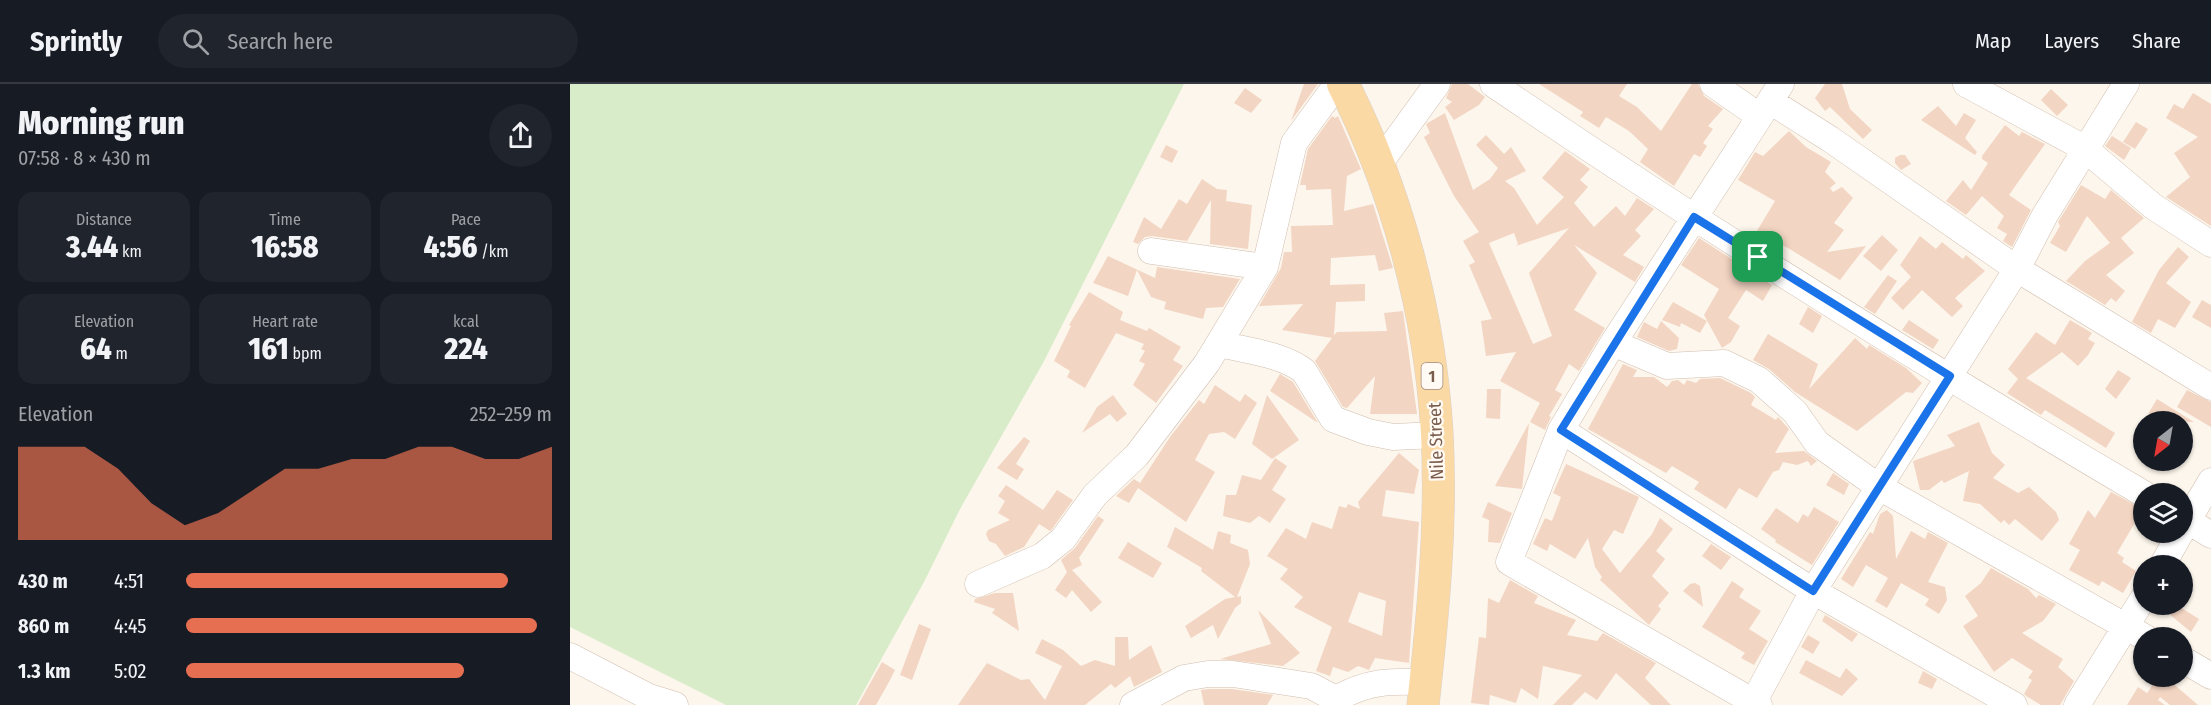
<!DOCTYPE html>
<meta charset="utf-8">
<style>
body{margin:0;font-family:"Fira Sans Condensed",sans-serif;background:#20242c;color:#f1f3f6;height:100vh;display:flex;flex-direction:column;font-size:22px;white-space:nowrap}
*{box-sizing:border-box;margin:0}
p{font-size:20px;color:#9ea1a6}
.icon{flex:none;width:33px;height:33px;fill:none;stroke:currentColor;stroke-width:2;stroke-linecap:round;stroke-linejoin:round}
.map{position:relative;flex:1;overflow:hidden}
.drawer{display:flex;flex-direction:column;background:#171b24;width:570px}
.drawer>*{flex:none}
.needle{width:39px;rotate:211deg}
.buttons{position:absolute;left:1563px;top:327px;display:grid;gap:12px}
.buttons a{display:grid;place-items:center;width:60px;height:60px;border-radius:50%;background:#171b24;box-shadow:0 2px 4px #0004;font-size:30px}
.pin{position:absolute;display:grid;place-items:center;width:51px;height:51px;color:#fff;margin:-26px;border-radius:12px;box-shadow:0 3px 9px #0006}
.round{display:grid;place-items:center;flex:none;width:63px;height:63px;border-radius:32px;background:#20242c}
.head{display:flex;align-items:center;justify-content:space-between;height:102px;padding:0 18px}
h1{font-size:33px;font-weight:800;line-height:45px}
.figures{display:grid;grid-template-columns:repeat(3,1fr);gap:9px;height:102px;padding:6px 18px}
.figures div{display:grid;align-content:center;border-radius:15px;background:#20242c;text-align:center}
.figures b{font-size:30px;font-weight:800}
.figures small{font-size:16px;font-weight:400}
.figures p{font-size:16px}
.chart{height:168px;padding:12px 18px}
.chart p{display:flex;justify-content:space-between}
.chart svg{width:100%;height:108px;margin-top:6px;fill:#e76f51;opacity:.7}
ul{padding:0 18px;list-style:none;font-size:20px}
li{display:grid;grid-template-columns:96px 72px 1fr;align-items:center;height:45px}
li i{height:15px;border-radius:8px;background:#e76f51}
header{display:flex;align-items:center;gap:36px;box-sizing:border-box;height:84px;padding:0 30px;background:#171b24;border-bottom:2px solid #363941}
header strong{font-size:28px}
nav{display:flex;gap:33px;margin-inline-start:auto;font-size:21px}
.search{width:420px;height:54px;background:#20242c;display:flex;align-items:center;gap:15px;box-sizing:border-box;padding:0 21px;border-radius:33px;color:#9ea1a6;font-size:22px}
main{display:flex;flex:1;min-height:0}
.map>svg:first-child{display:block}
.green{fill:#d8ecc9}
.building{fill:#f3d5c3;fill-rule:evenodd}
.lines{fill:none;stroke-linecap:round;stroke-linejoin:round}
.minor-casing{stroke:#d1beb0;stroke-width:27}
.major-casing{stroke:#dad1cd;stroke-width:33}
.minor{stroke:#fff;stroke-width:26}
.major{stroke:#fbd9a5;stroke-width:32}
.route-casing{stroke:#fff;stroke-width:12}
.route{stroke:#1a73e8;stroke-width:8}
.labels{text-anchor:middle;dominant-baseline:central;stroke-width:4.5;stroke-linejoin:round;paint-order:stroke}
.shield{fill:#fffaf3;stroke:#a28b7f;stroke-width:1.5}
.shield-label{font-size:16px;font-weight:bold;fill:#7a5c4d}
.street-label{font-size:18px;fill:#7a5c4d;stroke:#fffaf3}
</style>
<header>
<strong>Sprintly</strong>
<div class="search"><svg class="icon" aria-label="search" viewBox="0 0 24 24"><circle cx="10" cy="10" r="6"/><path d="M15 15l6 6"/></svg>Search here</div>
<nav><a>Map</a><a>Layers</a><a>Share</a></nav>
</header>
<main>
<section class="drawer">
<div class="head"><div><h1>Morning run</h1><p>07:58 · 8 × 430 m</p></div><a class="round"><svg class="icon" aria-label="share" viewBox="0 0 24 24"><path d="M12 15V3M7 8l5-5 5 5M5 13v7h14v-7"/></svg></a></div>
<div class="figures">
<div><p>Distance</p><b>3.44<small> km</small></b></div>
<div><p>Time</p><b>16:58</b></div>
<div><p>Pace</p><b>4:56<small> /km</small></b></div>
</div>
<div class="figures">
<div><p>Elevation</p><b>64<small> m</small></b></div>
<div><p>Heart rate</p><b>161<small> bpm</small></b></div>
<div><p>kcal</p><b>224</b></div>
</div>
<div class="chart"><p><span>Elevation</span>252–259 m</p>
<svg viewBox="0 0 160 44" preserveAspectRatio="none"><path d="M0 44V6L10 6L20 6L30 15L40 29L50 38L60 33L70 24L80 15L90 15L100 11L110 11L120 6L130 6L140 11L150 11L160 6V44z"/></svg>
</div>
<ul>
<li><b>430 m</b>4:51<i style="width:88%"></i></li>
<li><b>860 m</b>4:45<i style="width:96%"></i></li>
<li><b>1.3 km</b>5:02<i style="width:76%"></i></li>
</ul>
</section>
<div class="map">
<svg width="1641" height="621" viewBox="0 0 1641 621">
<rect width="100%" height="100%" fill="#fdf6ec"/>
<path class="green" d="M0,0H614L473,279L390,425L355,496L286,621H156L0,543Z"/>
<path class="building" d="M734,0H748L721,37Z
M882,0H898L915,13L909,21L884,36L875,23L882,18L876,14Z
M969,0H1057L1049,12L1067,23L1091,47L1122,0H1128L1134,12L1153,25L1138,42L1143,45L1133,59L1137,62L1130,73L1124,70L1104,102L1070,78L1078,65L1059,47L1036,33L1029,44L1010,32L1013,28Z
M1255,0H1272L1280,25L1302,46L1293,55L1260,23L1255,27L1245,14Z
M675,4L692,16L681,29L664,19Z
M1481,5L1498,21L1487,32L1471,16Z
M1623,9L1641,20V142L1596,113L1620,93L1604,69L1628,53L1596,34L1604,20L1613,25Z
M1368,22L1386,42L1394,29L1406,36L1395,54L1407,68L1405,71L1351,36Z
M875,29L903,106L920,95L928,84L906,61L916,51L934,70L941,63L956,87L935,97L944,104L967,141L994,113L972,94L995,67L1020,85L1010,96L1018,103L1004,119L1024,143L1046,122L1055,132L1067,114L1084,125L1065,146L1071,152L1053,171L1074,183L1065,198L1004,161L1027,189L1004,226L1035,244L1009,287L999,280L985,306L992,310L979,332L981,333L975,346L960,338L970,319L930,297L946,268L916,272L911,237L922,235L899,181L905,178L893,157L909,148L884,112L854,53L860,49L856,40ZM999,144L959,189L982,252L963,260L919,159L944,149L948,160L946,162Z
M762,32L765,34L768,32L791,85L777,92L774,127L803,120L823,184L809,187L805,171L761,174L760,201L795,200V217L766,218L764,251L767,248L817,247L814,229L833,227L847,330H800L805,292L777,324L773,323L745,277L762,254L712,246L733,220L689,222L711,184L714,168H722L721,142L763,141L761,105L736,106V101H730L738,65Z
M1566,38L1578,45L1565,65L1553,58Z
M1435,41L1449,52L1452,48L1475,60L1439,111L1461,126L1442,163L1433,157L1437,150L1427,144L1434,132L1412,112L1396,131L1376,117L1393,96L1401,106L1418,79L1412,75V72Z
M1219,47L1236,63L1261,78L1255,88L1266,99L1260,104L1263,108L1272,103L1283,114L1264,139L1274,146L1257,168L1296,162L1270,196L1218,164L1208,159L1204,165L1184,152L1205,117L1168,96L1185,68L1193,72Z
M1542,52L1561,64L1554,76L1535,62Z
M596,61L608,67L602,79L590,73Z
M1330,71H1335L1341,80L1331,86L1325,79V74Z
M632,95L647,105L657,106L656,117L682,121L678,165L640,160L641,116L617,157L582,152L575,153L568,160L563,158L574,133L591,145L609,115L617,120Z
M1511,101L1535,115L1541,106L1574,134L1551,154L1564,169L1536,191L1555,207L1546,218L1541,214L1535,221L1496,197L1515,177L1540,159L1517,132L1496,168L1480,159L1490,142L1488,138Z
M1312,151L1328,166L1311,187L1293,172Z
M1350,152L1366,165L1372,158L1393,175L1396,171L1415,187L1385,214L1393,222L1382,233L1352,206L1333,226L1321,214L1341,193L1330,181Z
M1129,154L1202,201L1193,217L1176,206L1158,234L1170,242L1161,258L1152,264L1134,231L1149,205L1111,181Z
M1608,163L1619,173L1596,199L1621,218L1605,244L1588,235L1581,249L1562,238L1589,186Z
M538,172L585,194L587,183L670,195L653,223L636,224L633,235L594,225L596,218L581,213L567,186L558,212L523,199Z
M1318,191L1327,197L1305,230L1294,223Z
M519,208L553,228L550,236L577,247L579,244L611,263L603,276L613,282L586,319L563,301L575,280L569,277L575,267L571,265L574,260L546,249L515,304L497,293L500,287L484,277L501,242L499,241Z
M1632,216L1641,221V244L1622,233Z
M1103,218L1137,237L1130,249L1111,239L1110,243L1092,236Z
M1238,223L1252,232L1243,249L1229,240Z
M1339,236L1369,256L1363,265L1332,246Z
M1500,236L1522,249L1518,255L1525,259L1518,271L1508,282L1492,268L1456,294L1545,349L1536,364L1475,326L1471,331L1437,309L1448,295L1438,285L1466,248L1485,261Z
M1091,237L1109,254L1107,265L1099,267L1067,253L1074,238L1087,245Z
M1198,250L1248,280L1239,305L1285,254L1297,265L1299,261L1336,284L1352,299L1343,309L1336,308L1287,347L1225,308L1199,285L1183,276Z
M1053,280L1067,286L1063,293H1084L1097,303L1102,297L1108,296L1114,301L1117,296L1126,299L1130,295L1150,294L1181,309L1185,313L1181,321L1206,336L1208,333L1219,345L1205,369L1234,367L1247,377L1241,382L1238,377L1227,381L1213,378L1209,386L1203,388L1187,414L1169,404L1156,425L1124,405L1129,398L1102,382L1096,389L1018,345Z
M1548,286L1561,294L1546,315L1535,305Z
M710,290L723,298L748,339L700,307Z
M645,301L670,318L675,310L687,319L665,355L654,348L639,350L625,376L645,388L616,438L568,404L559,419L546,412L564,395L570,399L600,353L629,316L634,320Z
M917,305H931L930,335L916,334Z
M1617,306L1641,318V343L1607,323Z
M543,311L557,330L547,338L540,330L512,349L527,323Z
M697,311L729,356L702,375L682,360Z
M1587,315L1624,338H1590L1578,330Z
M1409,338L1422,369L1435,381L1423,394L1448,409L1459,403L1486,428L1489,436L1472,457L1445,435L1439,441L1434,436L1431,439L1410,420L1393,417L1399,387L1374,399L1372,396L1359,406H1350L1343,377L1385,362L1377,351Z
M959,339L952,405L925,402Z
M454,353L460,357L446,380L454,385L447,396L427,384Z
M829,369L849,386L844,410L816,406L812,432L849,438L839,579L805,574L799,586L788,582L778,588L763,583L760,592L746,587L762,543L724,523L733,513L710,495L718,485L697,472L716,444L736,455L742,438L762,445L769,422L776,424L778,420L790,425L788,418ZM789,508L816,517L812,552L778,538Z
M705,374L717,382L702,406L716,415L700,439L689,432L680,439L653,432L656,411H666L672,391L691,396Z
M996,380L1069,413L1053,450L1044,446L1032,465L1050,489L1082,450L1090,434L1103,445L1086,467L1095,475L1082,492L1099,509L1088,522L1091,525L1079,541L1030,496L1032,493L1025,483L1018,454L1005,475L980,460L977,467L963,460L975,434L982,437L991,413L983,409Z
M1263,389L1279,400L1274,411L1256,401Z
M436,401L473,426L487,406L503,416L482,445L480,447L469,440L454,463L435,472L426,460L419,457L416,450L418,446L440,436L428,429L435,417L428,412Z
M1541,408L1573,425L1547,469L1554,474L1552,478L1566,487L1553,509L1532,497L1529,502L1499,486L1510,466L1499,460L1518,426L1525,434Z
M918,418L942,429L930,459L918,458L919,436L912,433Z
M1244,423L1269,438L1242,481L1205,458L1206,456L1191,445L1206,424L1228,439L1233,430L1238,433Z
M1317,426L1323,432L1326,475L1341,447L1355,455L1358,448L1378,459L1358,498L1375,503L1377,516L1369,530L1355,521L1359,515L1331,499L1317,524L1305,517L1318,494L1296,481L1283,503L1271,495L1300,448L1303,450L1310,430Z
M528,432L534,436L509,474L512,481L502,486L532,518L521,528L502,506L496,514L485,506L497,488L491,476L505,464Z
M605,443L643,466L648,447L661,451L660,459L678,466L680,480L667,513L671,512V519L665,524L648,555L643,541L621,554L615,542L655,515L665,513L631,487L632,484L597,463Z
M558,458L592,479L583,494L548,474Z
M1141,460L1161,473L1151,486L1132,472Z
M1421,484L1458,505L1466,514L1469,511L1486,520L1473,537L1452,549L1493,575L1488,583L1504,597L1490,621H1471L1456,612L1454,610L1462,596L1458,594L1463,587L1442,574L1424,588L1393,542L1408,532L1395,512L1411,499Z
M940,496L968,512L964,519L1006,536L997,551L1027,557L1033,549L1086,579L1075,594L1101,621H1081L1046,589L1027,616L1015,608L1002,621H983L1012,591L973,582L968,615L951,604L946,619L920,611L919,621L901,619L909,553L916,554L918,514L929,519Z
M1162,497L1174,505L1169,513L1191,527L1179,545L1198,557L1184,581L1171,574L1175,569L1132,543Z
M1125,499L1130,502L1133,523L1113,507L1120,500Z
M425,509H443L449,547L422,529L425,525L404,518L405,515Z
M1587,520H1605L1629,535L1621,548Z
M688,526L730,569L713,582L650,575L701,560Z
M1255,531L1288,550L1282,558L1252,537Z
M349,540L361,545L342,596L330,591Z
M1238,551L1250,558L1243,570L1231,563Z
M545,553H558L559,576L581,561L592,588L564,603L560,592L545,604L541,600L515,621H388L417,579L451,596L459,595L475,616L492,582L465,569L472,555L493,566L511,582L525,576L545,582Z
M1236,576L1270,594L1276,584L1288,595L1272,612L1229,589Z
M312,578L325,586L319,598L306,621H288Z
M1353,587L1367,595L1362,605L1348,599Z
M1589,592H1603L1600,597L1628,621H1600L1590,613L1588,616L1595,621H1557L1568,603L1577,609Z
M639,605H662L703,611L697,621H634L631,606Z"/>
<g class="lines">
<defs>
<path id="minor" d="M923,0C1135,144 1353,280 1574,410
M1143,0L1189,32
M1396,0L1514,64L1584,123L1641,160
M1200,17L1260,55L1447,185L1641,303
M809,80L867,0
M581,167L695,183
M1043,259L1097,282L1154,279L1189,296L1225,328L1247,359L1309,403L1576,554
M650,260C677,267 712,270 734,287L763,335L798,348L823,353L867,351
M991,346L1243,507L1444,621
M1612,433L1641,451
M1612,446L1641,397
M1592,482L1611,448
M408,500L472,472L493,455L525,411L567,371L637,279L695,183L724,59L767,0
M0,572L79,613L105,621
M1612,575L1641,592
M563,621L614,594L638,590H663L741,602L766,615C798,597 819,597 855,598
M1182,621L1243,507L1447,185L1475,131L1556,0
M1189,621L939,478L991,346L1043,259L1211,0
M1507,621L1574,513"/>
<path id="major" d="M773,0C827,107 860,229 867,349C872,439 863,531 853,621"/>
</defs>
<use href="#minor" class="minor-casing"/>
<use href="#major" class="major-casing"/>
<use href="#minor" class="minor"/>
<use href="#major" class="major"/>
</g>
<g class="lines">
<defs>
<path id="route" d="M1124,133L1380,292L1243,507L991,346Z"/>
</defs>
<use href="#route" class="route-casing"/>
<use href="#route" class="route"/>
</g>
<g class="labels">
<rect class="shield" x="851.5" y="279" width="21" height="26" rx="4.5"/>
<g class="shield-label">
<text x="862" y="292">1</text>
</g>
<g class="street-label">
<text transform="translate(866 357) rotate(-92)">Nile Street</text>
</g>
</g>
</svg>
<div class="buttons">
<a><svg class="needle" viewBox="-14 -14 28 28"><path d="M0-13l5 13h-10z" fill="#e53935"/><path d="M0 13l5-13h-10z" fill="#9ea1a6"/></svg></a>
<a><svg class="icon" aria-label="layers" viewBox="0 0 24 24"><path d="M12 4l9 5-9 5-9-5zM3 14l9 5 9-5"/></svg></a>
<a>+</a>
<a>−</a>
</div>
<div class="pin" style="left:1188px;top:173px;background:#1e9e55"><svg class="icon" aria-label="arrive" viewBox="0 0 24 24"><path d="M6 21V4h12l-3 4 3 4H6"/></svg></div>
</div>
</main>
